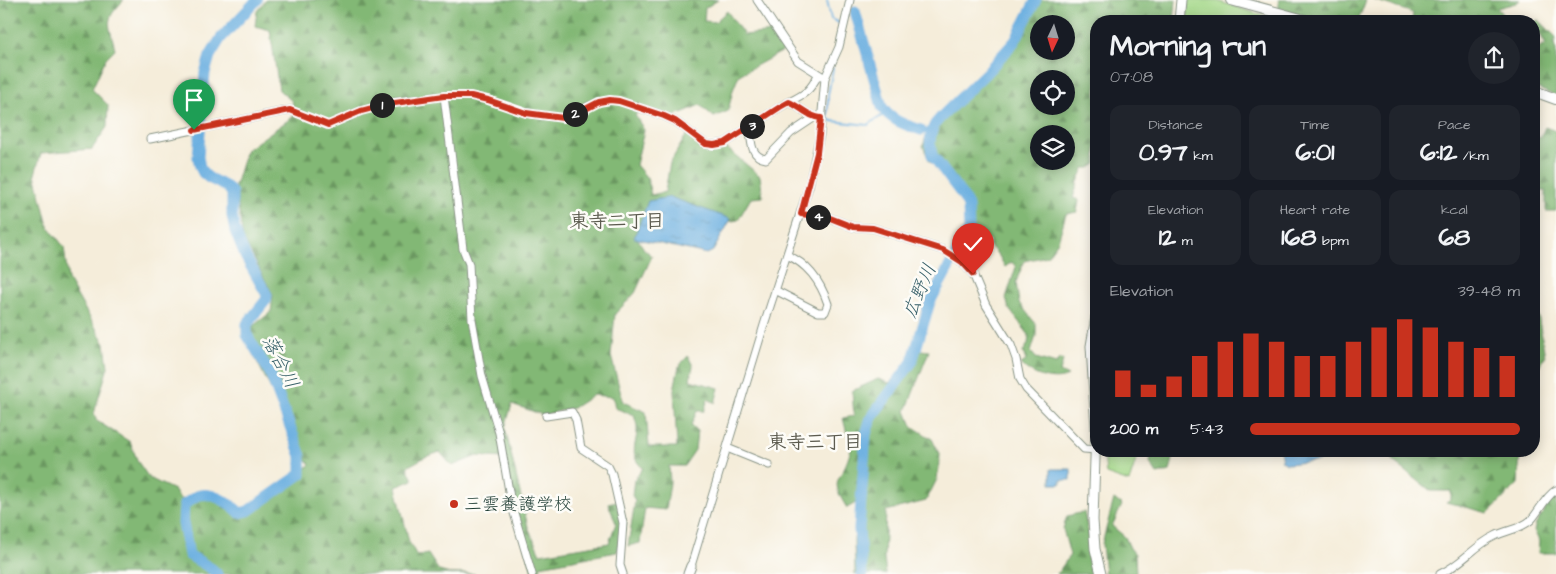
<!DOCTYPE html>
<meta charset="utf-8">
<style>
body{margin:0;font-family:"Architects Daughter","Klee One",sans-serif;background:#20242c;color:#f1f3f6;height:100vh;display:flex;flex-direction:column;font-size:19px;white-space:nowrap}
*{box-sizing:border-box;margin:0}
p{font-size:16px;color:#9ea1a6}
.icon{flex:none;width:28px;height:28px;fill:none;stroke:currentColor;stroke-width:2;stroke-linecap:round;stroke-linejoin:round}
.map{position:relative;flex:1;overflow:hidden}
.details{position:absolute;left:1090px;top:15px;width:450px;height:442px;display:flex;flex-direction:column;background:#171b24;border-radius:20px;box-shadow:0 2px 12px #0003}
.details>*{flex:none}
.needle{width:32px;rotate:184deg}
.fabs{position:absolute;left:1030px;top:15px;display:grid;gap:10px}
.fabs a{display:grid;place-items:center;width:45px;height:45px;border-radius:50%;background:#171b24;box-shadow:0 2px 12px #0003;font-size:25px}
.pin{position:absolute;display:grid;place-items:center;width:42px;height:42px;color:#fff;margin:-51px -21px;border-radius:50% 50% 50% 0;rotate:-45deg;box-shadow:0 0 5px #0007}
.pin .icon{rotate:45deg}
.km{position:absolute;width:25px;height:25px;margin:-12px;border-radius:50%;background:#222;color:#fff;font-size:14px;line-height:25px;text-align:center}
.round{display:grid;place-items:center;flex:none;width:52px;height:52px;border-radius:26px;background:#20242c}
.summary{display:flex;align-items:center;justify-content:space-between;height:85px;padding:0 20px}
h1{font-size:28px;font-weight:700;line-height:38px}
.metrics{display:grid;grid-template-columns:repeat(3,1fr);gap:8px;height:85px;padding:5px 20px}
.metrics div{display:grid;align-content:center;border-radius:12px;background:#20242c;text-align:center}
.metrics b{font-size:25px;font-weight:700}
.metrics small{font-size:14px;font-weight:400}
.metrics p{font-size:14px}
.chart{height:140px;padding:10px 20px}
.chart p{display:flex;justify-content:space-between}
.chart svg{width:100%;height:90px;margin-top:5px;stroke:#c8321e;stroke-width:6}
ul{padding:0 20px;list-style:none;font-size:16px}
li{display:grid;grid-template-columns:80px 60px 1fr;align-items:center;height:38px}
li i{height:12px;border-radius:6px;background:#c8321e}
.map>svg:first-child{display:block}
.green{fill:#a3d787;stroke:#618a5e}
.forest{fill:url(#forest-firs);stroke:#507a54;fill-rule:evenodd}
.water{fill:url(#water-ripples);stroke:#44768a}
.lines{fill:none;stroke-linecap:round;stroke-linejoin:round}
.stream{stroke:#6aafe0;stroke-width:2}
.river{stroke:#6aafe0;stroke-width:11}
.minor-casing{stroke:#8a9587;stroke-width:9}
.tertiary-casing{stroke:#8a9587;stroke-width:11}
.secondary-casing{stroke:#8a9587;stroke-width:12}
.minor{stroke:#fff;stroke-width:7}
.tertiary{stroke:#fff;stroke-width:9}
.secondary{stroke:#fff;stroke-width:10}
.route-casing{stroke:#fff;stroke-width:10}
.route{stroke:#c8321e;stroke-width:6}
.poi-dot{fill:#c8321e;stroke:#fdfcf7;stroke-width:2}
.labels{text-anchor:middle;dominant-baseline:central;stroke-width:5;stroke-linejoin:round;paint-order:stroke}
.poi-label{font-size:18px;fill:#1f3d34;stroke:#fdfcf7;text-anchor:start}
.neighbourhood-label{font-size:19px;font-weight:bold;fill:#5d5c50;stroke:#fdfcf7}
.water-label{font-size:19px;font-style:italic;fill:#365f68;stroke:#fdfcf7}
</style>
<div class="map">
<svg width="1556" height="574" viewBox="0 0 1556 574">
<defs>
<pattern id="forest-firs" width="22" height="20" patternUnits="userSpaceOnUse" patternTransform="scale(1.25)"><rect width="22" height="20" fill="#82b874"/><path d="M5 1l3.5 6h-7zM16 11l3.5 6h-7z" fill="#6a9760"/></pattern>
<pattern id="water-ripples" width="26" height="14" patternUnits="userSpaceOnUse" patternTransform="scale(1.25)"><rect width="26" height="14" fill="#6aafe0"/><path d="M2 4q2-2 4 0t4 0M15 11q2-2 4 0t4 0" fill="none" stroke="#5790b6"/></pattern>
</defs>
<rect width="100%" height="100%" fill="#fdfcf7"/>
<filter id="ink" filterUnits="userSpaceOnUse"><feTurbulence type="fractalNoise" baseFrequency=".02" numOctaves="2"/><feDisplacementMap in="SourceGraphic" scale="10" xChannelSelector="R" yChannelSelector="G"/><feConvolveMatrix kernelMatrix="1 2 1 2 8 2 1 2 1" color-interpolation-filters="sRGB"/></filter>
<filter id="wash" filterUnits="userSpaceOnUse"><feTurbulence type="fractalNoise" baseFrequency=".0096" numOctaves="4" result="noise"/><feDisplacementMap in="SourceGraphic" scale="20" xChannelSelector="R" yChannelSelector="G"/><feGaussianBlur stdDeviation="1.12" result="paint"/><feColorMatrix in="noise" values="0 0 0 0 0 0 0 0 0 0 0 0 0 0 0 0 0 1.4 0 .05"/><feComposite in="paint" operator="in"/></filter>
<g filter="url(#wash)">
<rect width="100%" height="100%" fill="#f5edda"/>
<path class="green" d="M1188,0H1214L1280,21H1187Z
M1104,451H1139L1129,482L1106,474Z"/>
<path class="forest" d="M0,0H124C103,21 109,22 115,49L106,58L92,89L108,105L107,127L92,149L41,153L35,174L48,226L64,247L68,280L105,344L108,367L94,413L97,421L130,442L138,462L149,478L174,490L181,500C214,488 217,493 242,516L292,484L310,464L292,445L276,399L245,338L253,326L271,312L273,295L243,238L235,186L246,150L294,116L292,101L279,90L270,30L255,26L257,11L266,0H718L705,8L704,21L715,22L727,11L744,35L774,32L785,50L739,75L733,90L728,111L714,117L700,105L672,117L642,109L635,115L644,130L636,165L647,178L651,195L665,192L670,163L687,134L711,149L723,145L760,176L763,197L751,198L738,220L637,238L644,249L652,256L635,293L615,314L611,356L623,402L646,412L649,447H677L674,390L679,366L688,356L693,366L690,380L719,388L715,403L708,399L704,411H697L691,425L697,431L695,450L684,466H669L670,483L666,510L645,508L640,543L628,546L635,501L632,495L634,480L643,468C627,455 638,443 637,427C637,424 635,419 634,415L615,408L613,397L593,395L573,408L543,415L512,404L505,428L528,527L540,554L609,543L616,523L608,503L617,501L626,523L617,552L540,566L541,574H533L502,458L477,456L452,466L440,452L425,457L407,467L413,480L396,487L409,542L417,556L428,554L439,571L450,574H475H0Z
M1031,0H1176L1174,21H1096V164L1090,168H1084L1078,182L1073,198L1079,200L1077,212L1066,214L1058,241L1047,256L1024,261L1016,282L1019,303L1036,324V336L1031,352L1036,358L1056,364L1059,359L1063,360L1060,372L1068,376C1054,383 1032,376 1021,364L1026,361L1023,352L1028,344L1029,335L1009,309L1006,298L1016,267L1012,262L1005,267L999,256L990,246V241L984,237H969L972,221L968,199L955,177L945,169L930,162L923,146L930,123L1009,43ZM1039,24H1066V51H1039ZM1039,79H1066V106H1039ZM1039,134H1066V161H1039Z
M1279,0H1366L1358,21H1323L1279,10Z
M1374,0H1520L1516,3L1497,8L1508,21H1412L1413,13Z
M1539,20L1556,37L1554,45L1556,51V96L1534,87V50L1546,45L1534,22Z
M1545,127L1556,131V211H1546V191H1539L1534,197V136L1540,138Z
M1534,290L1545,357L1534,374Z
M913,349L929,351L906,411L912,426L932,439L940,456L937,479L926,501L886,511L884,559L886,574H855L854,540L859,501L847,508C828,478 841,482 849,456C851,451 851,446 852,440L847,434L843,418L854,416L852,391L878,379L889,383L907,365Z
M1152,451H1175L1170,471L1157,474L1150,463Z
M1392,451H1520L1518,484L1488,513L1446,502L1451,499V491H1431L1393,461Z
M1556,496V553H1538L1539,541L1534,530L1536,524L1551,500Z
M1114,499L1122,505L1112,526L1125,537L1130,548L1135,554L1136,574H1105L1102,544Z
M1084,512L1097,574H1057L1070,555L1063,529L1067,516Z"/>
<path class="water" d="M670,197L731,219L713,251L707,254L634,238L648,201Z
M1280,451H1383L1380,454L1287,464L1282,461Z
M1051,469H1071V480H1061V484H1051Z"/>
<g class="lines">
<path class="stream" d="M827,0L831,19L843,25
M833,68L828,95V119L832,121L868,125L886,113
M928,132L931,133"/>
<path class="river" d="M855,11L882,107C891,121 906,125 921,130
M217,574L212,569L189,555L183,523L184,505C188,502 193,498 197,496C211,490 231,504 240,513L248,511L301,474V456L270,373L247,335V324L266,300L267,295L245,256L235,231L232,216V193L227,187L209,178L203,173L200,167L198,157L205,73L210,56L221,38L257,0
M862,574L859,529L866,434L871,418L912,362L930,302L969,230L968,206L962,195L932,155L930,143L931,133L935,124L941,117L987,72L1015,41L1036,0"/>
</g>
</g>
<g filter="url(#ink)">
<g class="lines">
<defs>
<path id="minor" d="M757,0L798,61L825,78
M444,96L463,249L469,264L472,319L482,376L499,433L511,503L532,574
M789,102C805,94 810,91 818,75
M750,127C751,140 750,157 766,159L791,133L815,117
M150,139L290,110L328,125L361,111L388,103L444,96H471L488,100L526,113L563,118L574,115L587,107L599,102L610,100L619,101L664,116L675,121L706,144L714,145L725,143L780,107L789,102C801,107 808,117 821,118
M801,214L830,218L853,227L873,228L943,250L962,262L973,274L986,305L1011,345L1016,359L1020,379L1026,389L1084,449L1096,450
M775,290L818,312H825L828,304C821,283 808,264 787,255
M546,416L572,412L576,420L581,448L608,466L612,474L623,523L620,565L623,574
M727,448L769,465
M691,566L764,325L809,186L820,134L825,78L839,47L850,0
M1440,574C1461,565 1475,545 1495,536C1507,530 1521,529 1531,520C1540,510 1545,497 1556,490"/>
<path id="tertiary" d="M1179,21L1181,0
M1096,317L1091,346L1096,428L1093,520L1095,549L1101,574
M688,574L691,566"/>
<path id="secondary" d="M1231,0L1308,21
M1534,91L1556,99"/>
</defs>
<use href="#minor" class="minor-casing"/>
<use href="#tertiary" class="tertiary-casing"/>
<use href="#secondary" class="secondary-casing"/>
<use href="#minor" class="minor"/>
<use href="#tertiary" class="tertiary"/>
<use href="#secondary" class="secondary"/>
</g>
</g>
<g class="lines" filter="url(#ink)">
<defs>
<path id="route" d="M194,130L290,110L328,125L361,111L388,104L444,96H471L488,100L526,113L563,118L574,115L599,102L610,100L619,101L664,116L675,121L706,144L714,145L725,143L780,107L789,102C801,107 808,117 821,118L817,153L801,214L830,218L853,227L873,228L943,250L962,262L973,274"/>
</defs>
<use href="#route" class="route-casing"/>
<use href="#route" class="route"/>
</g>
<circle class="poi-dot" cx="454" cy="504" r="5"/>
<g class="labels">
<g class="poi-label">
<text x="464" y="504">三雲養護学校</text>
</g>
<g class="neighbourhood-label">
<text x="617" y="221">東寺二丁目</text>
<text x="815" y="442">東寺三丁目</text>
</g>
<g class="water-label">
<text transform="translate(920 291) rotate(-67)">広野川</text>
<text transform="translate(280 362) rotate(63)">落合川</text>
</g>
</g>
</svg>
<div class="fabs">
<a><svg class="needle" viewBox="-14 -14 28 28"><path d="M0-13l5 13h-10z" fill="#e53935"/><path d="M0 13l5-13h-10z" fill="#9ea1a6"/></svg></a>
<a><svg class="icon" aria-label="locate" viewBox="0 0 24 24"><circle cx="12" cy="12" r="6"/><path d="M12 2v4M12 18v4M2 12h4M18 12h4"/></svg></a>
<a><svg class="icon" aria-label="layers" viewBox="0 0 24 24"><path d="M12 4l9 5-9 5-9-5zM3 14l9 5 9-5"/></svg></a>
</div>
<div class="pin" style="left:194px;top:130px;background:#1e9e55"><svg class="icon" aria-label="arrive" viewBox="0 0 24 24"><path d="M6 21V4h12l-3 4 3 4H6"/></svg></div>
<div class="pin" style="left:973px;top:274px;background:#d93025"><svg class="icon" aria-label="check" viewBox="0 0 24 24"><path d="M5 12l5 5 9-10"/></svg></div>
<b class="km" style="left:382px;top:105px">1</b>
<b class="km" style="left:575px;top:114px">2</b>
<b class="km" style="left:752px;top:126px">3</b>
<b class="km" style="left:818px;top:217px">4</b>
<section class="details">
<div class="summary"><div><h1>Morning run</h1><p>07:08</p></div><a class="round"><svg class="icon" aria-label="share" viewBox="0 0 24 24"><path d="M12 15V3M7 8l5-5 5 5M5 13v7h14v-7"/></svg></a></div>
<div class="metrics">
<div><p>Distance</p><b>0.97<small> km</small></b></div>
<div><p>Time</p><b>6:01</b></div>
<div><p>Pace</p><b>6:12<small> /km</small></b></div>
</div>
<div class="metrics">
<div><p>Elevation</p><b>12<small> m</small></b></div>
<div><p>Heart rate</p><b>168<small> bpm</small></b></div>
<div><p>kcal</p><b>68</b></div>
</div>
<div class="chart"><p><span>Elevation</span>39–48 m</p>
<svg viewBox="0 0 160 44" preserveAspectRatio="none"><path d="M5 44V31M15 44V38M25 44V34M35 44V24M45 44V17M55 44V13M65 44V17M75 44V24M85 44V24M95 44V17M105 44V10M115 44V6M125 44V10M135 44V17M145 44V20M155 44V24"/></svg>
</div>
<ul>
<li><b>200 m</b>5:43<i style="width:100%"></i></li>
</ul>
</section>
</div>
